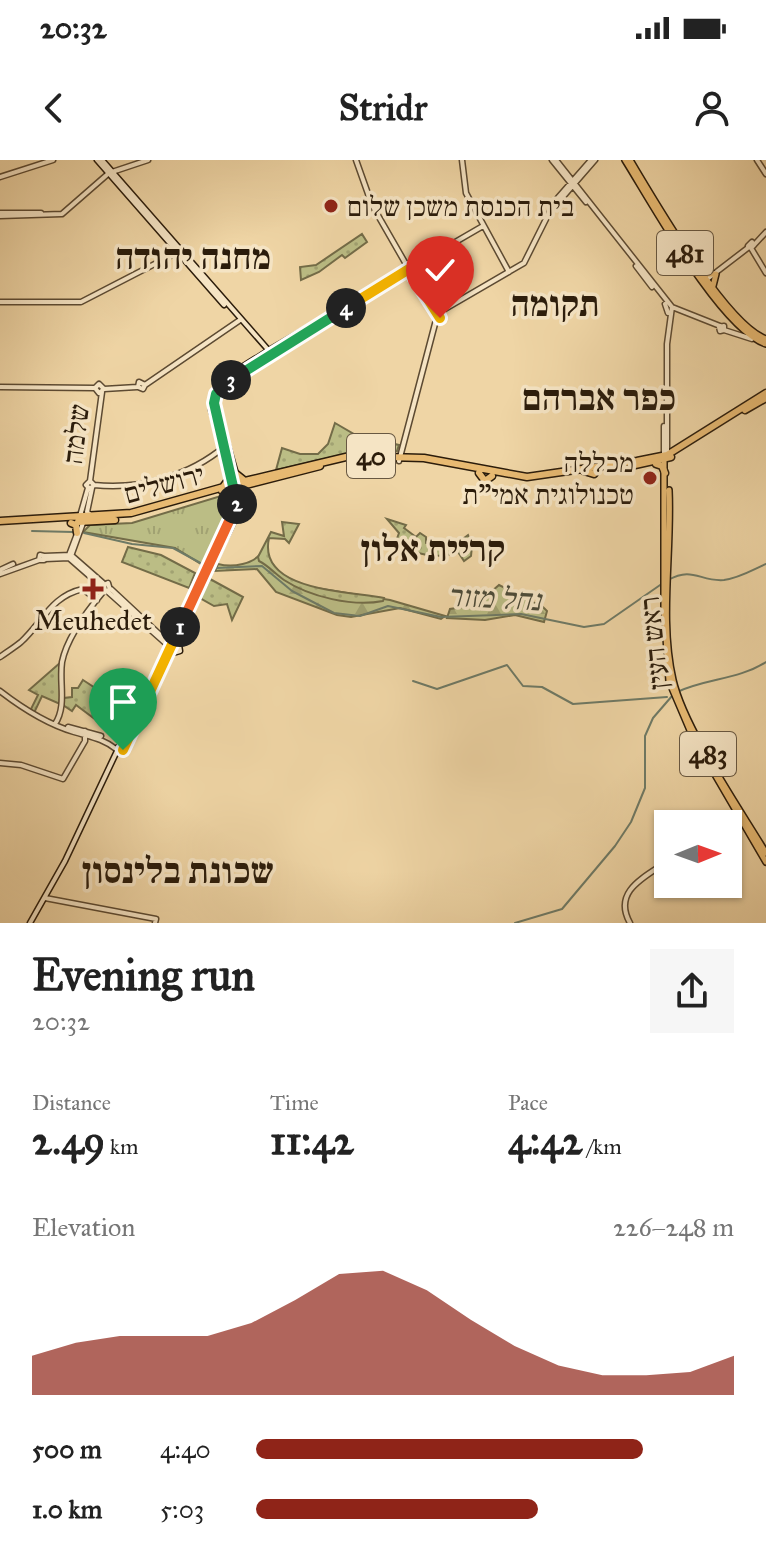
<!DOCTYPE html>
<meta charset="utf-8">
<style>
body{margin:0;font-family:"IM FELL Great Primer","Frank Ruhl Libre",serif;background:#f6f6f6;color:#222;height:100vh;display:flex;flex-direction:column;font-size:30px;white-space:nowrap}
*{box-sizing:border-box;margin:0}
p{font-size:26px;color:#767676}
.icon{flex:none;width:44px;height:44px;fill:none;stroke:currentColor;stroke-width:2;stroke-linecap:round;stroke-linejoin:round}
.map{position:relative;height:763px;overflow:hidden}
.drawer{display:flex;flex-direction:column;background:#fff;flex:1}
.drawer>*{flex:none}
.needle{width:52px;rotate:89deg}
.buttons{position:absolute;left:654px;top:650px;display:grid;gap:16px}
.buttons a{display:grid;place-items:center;width:88px;height:88px;border-radius:0px;background:#fff;box-shadow:0 2px 6px #0004;font-size:40px}
.pin{position:absolute;display:grid;place-items:center;width:68px;height:68px;color:#fff;margin:-82px -34px;border-radius:50% 50% 50% 0;rotate:-45deg;box-shadow:0 0 8px #0007}
.pin .icon{rotate:45deg}
.km{position:absolute;width:40px;height:40px;margin:-20px;border-radius:50%;background:#222;color:#fff;font-size:22px;line-height:40px;text-align:center}
.round{display:grid;place-items:center;flex:none;width:84px;height:84px;border-radius:0px;background:#f6f6f6}
.headline{display:flex;align-items:center;justify-content:space-between;height:136px;padding:0 32px}
h1{font-size:44px;font-weight:700;line-height:60px}
.metrics{display:grid;grid-template-columns:repeat(3,1fr);gap:12px;height:136px;padding:8px 32px}
.metrics div{display:grid;align-content:center}
.metrics b{font-size:40px;font-weight:700}
.metrics small{font-size:22px;font-weight:400}
.metrics p{font-size:22px}
.chart{height:224px;padding:16px 32px}
.chart p{display:flex;justify-content:space-between}
.chart svg{width:100%;height:144px;margin-top:8px;fill:#8f2418;opacity:.7}
ul{padding:0 32px;list-style:none;font-size:26px}
li{display:grid;grid-template-columns:128px 96px 1fr;align-items:center;height:60px}
li i{height:20px;border-radius:10px;background:#8f2418}
.status{display:flex;justify-content:space-between;align-items:center;height:56px;padding:0 40px;background:#fff;direction:ltr}
.status svg{height:22px;fill:currentColor}
header{display:flex;justify-content:space-between;align-items:center;height:104px;padding:0 32px;background:#fff;font-size:36px;font-weight:700}
.map>svg:first-child{display:block}
.grass{fill:url(#grass-tufts);stroke:#736c48;stroke-width:2}
.forest{fill:url(#forest-firs);stroke:#736c48;stroke-width:2}
.park{fill:url(#park-dots);stroke:#736c48;stroke-width:2}
.lines{fill:none;stroke-linecap:round;stroke-linejoin:round}
.stream{stroke:#6e7a66;stroke-width:2}
.tertiary-casing{stroke:#5c4a32;stroke-width:7}
.secondary-casing{stroke:#2b1c0b;stroke-width:7}
.primary-casing{stroke:#2b1c0b;stroke-width:8}
.trunk-casing{stroke:#2b1c0b;stroke-width:9}
.tertiary{stroke:#f5e4c4;stroke-width:4}
.secondary{stroke:#f5e4c4;stroke-width:4}
.primary{stroke:#e8ba72;stroke-width:5}
.trunk{stroke:#e8ba72;stroke-width:6}
.split-1-casing{stroke:#fff;stroke-width:16}
.split-2-casing{stroke:#fff;stroke-width:16}
.split-3-casing{stroke:#fff;stroke-width:16}
.split-4-casing{stroke:#fff;stroke-width:16}
.split-5-casing{stroke:#fff;stroke-width:16}
.split-1{stroke:#f5b400;stroke-width:10}
.split-2{stroke:#f0652b;stroke-width:10}
.split-3{stroke:#22a559;stroke-width:10}
.split-4{stroke:#22a559;stroke-width:10}
.split-5{stroke:#f5b400;stroke-width:10}
.poi-dot{fill:#8f2418;stroke:#f5e4c4;stroke-width:3}
.labels{text-anchor:middle;dominant-baseline:central;stroke-width:7;stroke-linejoin:round;paint-order:stroke}
.shield{fill:#f5e4c4;stroke:#685842;stroke-width:2}
.shield-label{font-size:26px;font-weight:bold;fill:#2b1c0b}
.poi-label{font-size:28px;fill:#2b1c0b;stroke:#f5e4c4;text-anchor:start}
.street-label{font-size:28px;fill:#2b1c0b;stroke:#f5e4c4}
.water-label{font-size:30px;font-style:italic;fill:#4c4b39;stroke:#f5e4c4}
.district-label{font-size:36px;font-weight:bold;fill:#2b1c0b;stroke:#f5e4c4}
</style>
<div class="status"><b>20:32</b><svg viewBox="0 0 49 12"><path d="M0 12V9h3v3zM5 12V6h3v6zM10 12V3h3v9zM15 12V0h3v12zM26 1h20v11H26zM47 4h2v5h-2z"/></svg></div>
<header><svg class="icon" aria-label="back" viewBox="0 0 24 24"><path d="M15 5l-7 7 7 7"/></svg>Stridr<svg class="icon" aria-label="person" viewBox="0 0 24 24"><circle cx="12" cy="8" r="4"/><path d="M4 21q1-7 8-7t8 7"/></svg></header>
<div class="map">
<svg width="766" height="763" viewBox="0 0 766 763">
<defs>
<pattern id="grass-tufts" width="24" height="20" patternUnits="userSpaceOnUse" patternTransform="scale(2)"><rect width="24" height="20" fill="#bbbd85"/><path d="M3 7l-1-3M5 7V3M7 7l1-3M15 17l-1-3M17 17v-4M19 17l1-3" fill="none" stroke="#a1a272"/></pattern>
<pattern id="forest-firs" width="22" height="20" patternUnits="userSpaceOnUse" patternTransform="scale(2)"><rect width="22" height="20" fill="#bbbd85"/><path d="M5 1l3.5 6h-7zM16 11l3.5 6h-7z" fill="#a1a272"/></pattern>
<pattern id="park-dots" width="8" height="8" patternUnits="userSpaceOnUse" patternTransform="scale(2)"><rect width="8" height="8" fill="#bbbd85"/><path d="M2 2h.1M6 6h.1" fill="none" stroke="#a1a272" stroke-width="1.8" stroke-linecap="round"/></pattern>
</defs>
<rect width="100%" height="100%" fill="#efd5a5"/>
<filter id="stains"><feTurbulence type="fractalNoise" baseFrequency=".0025" numOctaves="4"/><feColorMatrix values="0 0 0 0 .2 0 0 0 0 .09 0 0 0 0 .02 0 0 0 .5 -.17"/></filter>
<radialGradient id="worn" r=".72"><stop offset=".6" stop-color="#630" stop-opacity="0"/><stop offset="1" stop-color="#630" stop-opacity=".3"/></radialGradient>
<path class="grass" d="M234,332L236,346L206,407L175,388L83,372L90,365L132,363Z"/>
<path class="forest" d="M262,392L282,415L304,426L390,440L445,456L441,459L400,448L351,457L337,455L276,432L257,409L215,411L218,404C233,408 254,404 262,392Z
M499,425L543,447L547,451L544,462L515,455L485,460L447,458L450,449L476,445Z"/>
<path class="park" d="M362,74L367,82L345,98L342,95L319,112L301,120L300,107L316,105Z
M335,263L354,274L399,285L397,291L341,295L276,310L282,288L300,294H318L328,284Z
M387,359L406,365L404,368L416,377L420,373L426,377V383L452,387L468,375L472,386L471,396L464,401L458,392C438,400 414,394 395,384L399,373Z
M282,362L299,364L289,383L285,379L269,378C257,432 351,431 384,438L383,441C353,447 310,437 284,420C275,414 269,406 259,401L258,397L271,372L284,376Z
M128,387L161,395L195,413L189,428L122,402Z
M210,419L243,437L232,460L227,444L214,446L200,438Z
M61,502L60,544L42,536L34,553L30,551L38,535L29,530Z
M83,520L115,541L96,560L76,545L72,551L63,545L64,538L72,537V528H78Z"/>
<g class="lines">
<path class="stream" d="M32,371L73,372
M84,373L132,384L173,388L206,406
M216,408L262,406L292,431L334,453L360,456L388,446L441,457L521,454L584,467L604,464L663,423
M668,420C693,406 700,422 724,420C740,418 752,410 766,404
M413,521L437,529L507,505L523,526L542,527L573,544L667,537
M677,532C706,518 738,520 766,502
M515,763L562,749L615,686L631,662L645,628V576L653,558L672,536"/>
<defs>
<path id="tertiary" d="M356,0L372,45L434,153
M462,0L466,33L509,112
M552,0L586,42
M556,0L672,147L667,184V295
M757,0L766,14
M0,17L53,0
M555,46L595,0
M0,53H41
M0,56L62,54L109,13L148,0
M752,82L754,85L751,88L748,86Z
M754,85L766,72
M751,88L766,113
M636,106L652,127
M706,120L749,87
M0,142H81L178,92
M665,144L668,153
M672,147L720,166
M438,153L524,103L555,41L591,0
M724,166V170L720,171L719,167Z
M724,170L752,179
M269,190L483,66
M271,193L408,111
M145,225L143,229L138,227L139,222L145,225L240,160
M0,227L95,228L99,224L104,229L99,233L95,228
M104,229L137,227
M664,296V266
M399,301L436,160
M90,321L94,325L90,329L86,325L90,321L102,232
M94,325C140,330 190,316 225,286
M80,356L88,328
M92,356L87,352L92,328
M40,395L44,396V400H39Z
M69,395L77,374
M44,396L71,395L103,423
M71,396L83,363
M45,399L69,398L101,426L102,431L110,430L108,423L101,426
M0,410L13,404
M0,414L39,400
M111,429L171,485
M108,432L172,489
M0,497C7,492 15,487 21,482C43,462 51,436 83,429L97,440
M0,531C22,548 47,564 74,572C90,577 102,578 116,589
M55,564C67,546 59,523 62,502C67,477 87,451 103,432
M68,567L101,576
M0,603L21,605L63,619L85,581V571
M725,664L740,654
M45,738L156,759L155,763
M630,763C612,731 645,717 668,701"/>
<path id="secondary" d="M97,0L224,145
M102,0L271,193L226,224L214,238L239,324L241,347L173,486L120,586
M170,494L180,491L178,479
M164,499L237,345L234,324L211,250C207,222 249,204 269,190
M120,586L123,590L119,592L117,588Z
M30,763L65,701L117,591"/>
<path id="primary" d="M625,0C652,43 721,169 766,184
M630,0C654,40 726,165 766,179
M704,114H716L713,126
M664,297V448L669,521L692,575L766,702
M669,330C672,392 659,459 673,520C684,568 739,648 766,693"/>
<path id="trunk" d="M745,250L766,238
M656,304L662,306L665,313
M635,305L671,297
M584,311L594,314L599,308
M235,313L245,321
M479,313L485,321L492,316
M223,327L229,319L230,309
M222,331L320,306
M0,361L131,353L245,321L350,296L424,298L527,317L637,301L667,295L766,233
M78,362L115,360
M71,363L76,365L77,373"/>
</defs>
<use href="#tertiary" class="tertiary-casing"/>
<use href="#secondary" class="secondary-casing"/>
<use href="#primary" class="primary-casing"/>
<use href="#trunk" class="trunk-casing"/>
<use href="#tertiary" class="tertiary"/>
<use href="#secondary" class="secondary"/>
<use href="#primary" class="primary"/>
<use href="#trunk" class="trunk"/>
</g>
<g class="lines">
<defs>
<path id="split-1" d="M123,590L180,467"/>
<path id="split-2" d="M180,467L237,344"/>
<path id="split-3" d="M231,220L216,234L214,243L237,344"/>
<path id="split-4" d="M231,220L346,148"/>
<path id="split-5" d="M346,148L409,109L440,158"/>
</defs>
<use href="#split-1" class="split-1-casing"/>
<use href="#split-2" class="split-2-casing"/>
<use href="#split-3" class="split-3-casing"/>
<use href="#split-4" class="split-4-casing"/>
<use href="#split-5" class="split-5-casing"/>
<use href="#split-1" class="split-1"/>
<use href="#split-2" class="split-2"/>
<use href="#split-3" class="split-3"/>
<use href="#split-4" class="split-4"/>
<use href="#split-5" class="split-5"/>
</g>
<g class="poi-dot">
<circle cx="331" cy="46" r="8"/>
<circle cx="650" cy="318" r="8"/>
<path d="M89 417h8v8h8v8h-8v8h-8v-8h-8v-8h8z"/>
</g>
<g class="labels">
<g class="shield">
<rect x="657" y="71" width="56" height="44" rx="6"/>
<rect x="347" y="274" width="48" height="44" rx="6"/>
<rect x="680" y="572" width="56" height="44" rx="6"/>
</g>
<g class="shield-label">
<text x="685" y="93">481</text>
<text x="371" y="296">40</text>
<text x="708" y="594">483</text>
</g>
<g class="poi-label">
<text x="347" y="46">בית הכנסת משכן שלום</text>
<text x="634" y="302" text-anchor="end">מכללה<tspan x="634" dy="32">טכנולוגית אמי"ת</tspan></text>
<text x="93" y="460" text-anchor="middle">Meuhedet</text>
</g>
<g class="street-label">
<text transform="translate(76 274) rotate(-83)">שלמה</text>
<text transform="translate(164 324) rotate(-15)">ירושלים</text>
<text transform="translate(654 483) rotate(-96)">ראש העין</text>
</g>
<g class="water-label">
<text transform="translate(494 438) rotate(3)">נחל מזור</text>
</g>
<g class="district-label">
<text x="193" y="97">מחנה יהודה</text>
<text x="555" y="144">תקומה</text>
<text x="599" y="238">כפר אברהם</text>
<text x="433" y="389">קריית אלון</text>
<text x="178" y="711">שכונת בלינסון</text>
</g>
</g>
<rect width="100%" height="100%" filter="url(#stains)"/>
<rect width="100%" height="100%" fill="url(#worn)"/>
</svg>
<div class="buttons">
<a><svg class="needle" viewBox="-14 -14 28 28"><path d="M0-13l5 13h-10z" fill="#e53935"/><path d="M0 13l5-13h-10z" fill="#767676"/></svg></a>
</div>
<div class="pin" style="left:123px;top:590px;background:#1e9e55"><svg class="icon" aria-label="arrive" viewBox="0 0 24 24"><path d="M6 21V4h12l-3 4 3 4H6"/></svg></div>
<div class="pin" style="left:440px;top:158px;background:#d93025"><svg class="icon" aria-label="check" viewBox="0 0 24 24"><path d="M5 12l5 5 9-10"/></svg></div>
<b class="km" style="left:180px;top:467px">1</b>
<b class="km" style="left:237px;top:344px">2</b>
<b class="km" style="left:231px;top:220px">3</b>
<b class="km" style="left:346px;top:148px">4</b>
</div>
<section class="drawer">
<div class="headline"><div><h1>Evening run</h1><p>20:32</p></div><a class="round"><svg class="icon" aria-label="share" viewBox="0 0 24 24"><path d="M12 15V3M7 8l5-5 5 5M5 13v7h14v-7"/></svg></a></div>
<div class="metrics">
<div><p>Distance</p><b>2.49<small> km</small></b></div>
<div><p>Time</p><b>11:42</b></div>
<div><p>Pace</p><b>4:42<small> /km</small></b></div>
</div>
<div class="chart"><p><span>Elevation</span>226–248 m</p>
<svg viewBox="0 0 160 44" preserveAspectRatio="none"><path d="M0 44V32L10 28L20 26L30 26L40 26L50 22L60 15L70 7L80 6L90 12L100 21L110 29L120 35L130 38L140 38L150 37L160 32V44z"/></svg>
</div>
<ul>
<li><b>500 m</b>4:40<i style="width:81%"></i></li>
<li><b>1.0 km</b>5:03<i style="width:59%"></i></li>
</ul>
</section>
